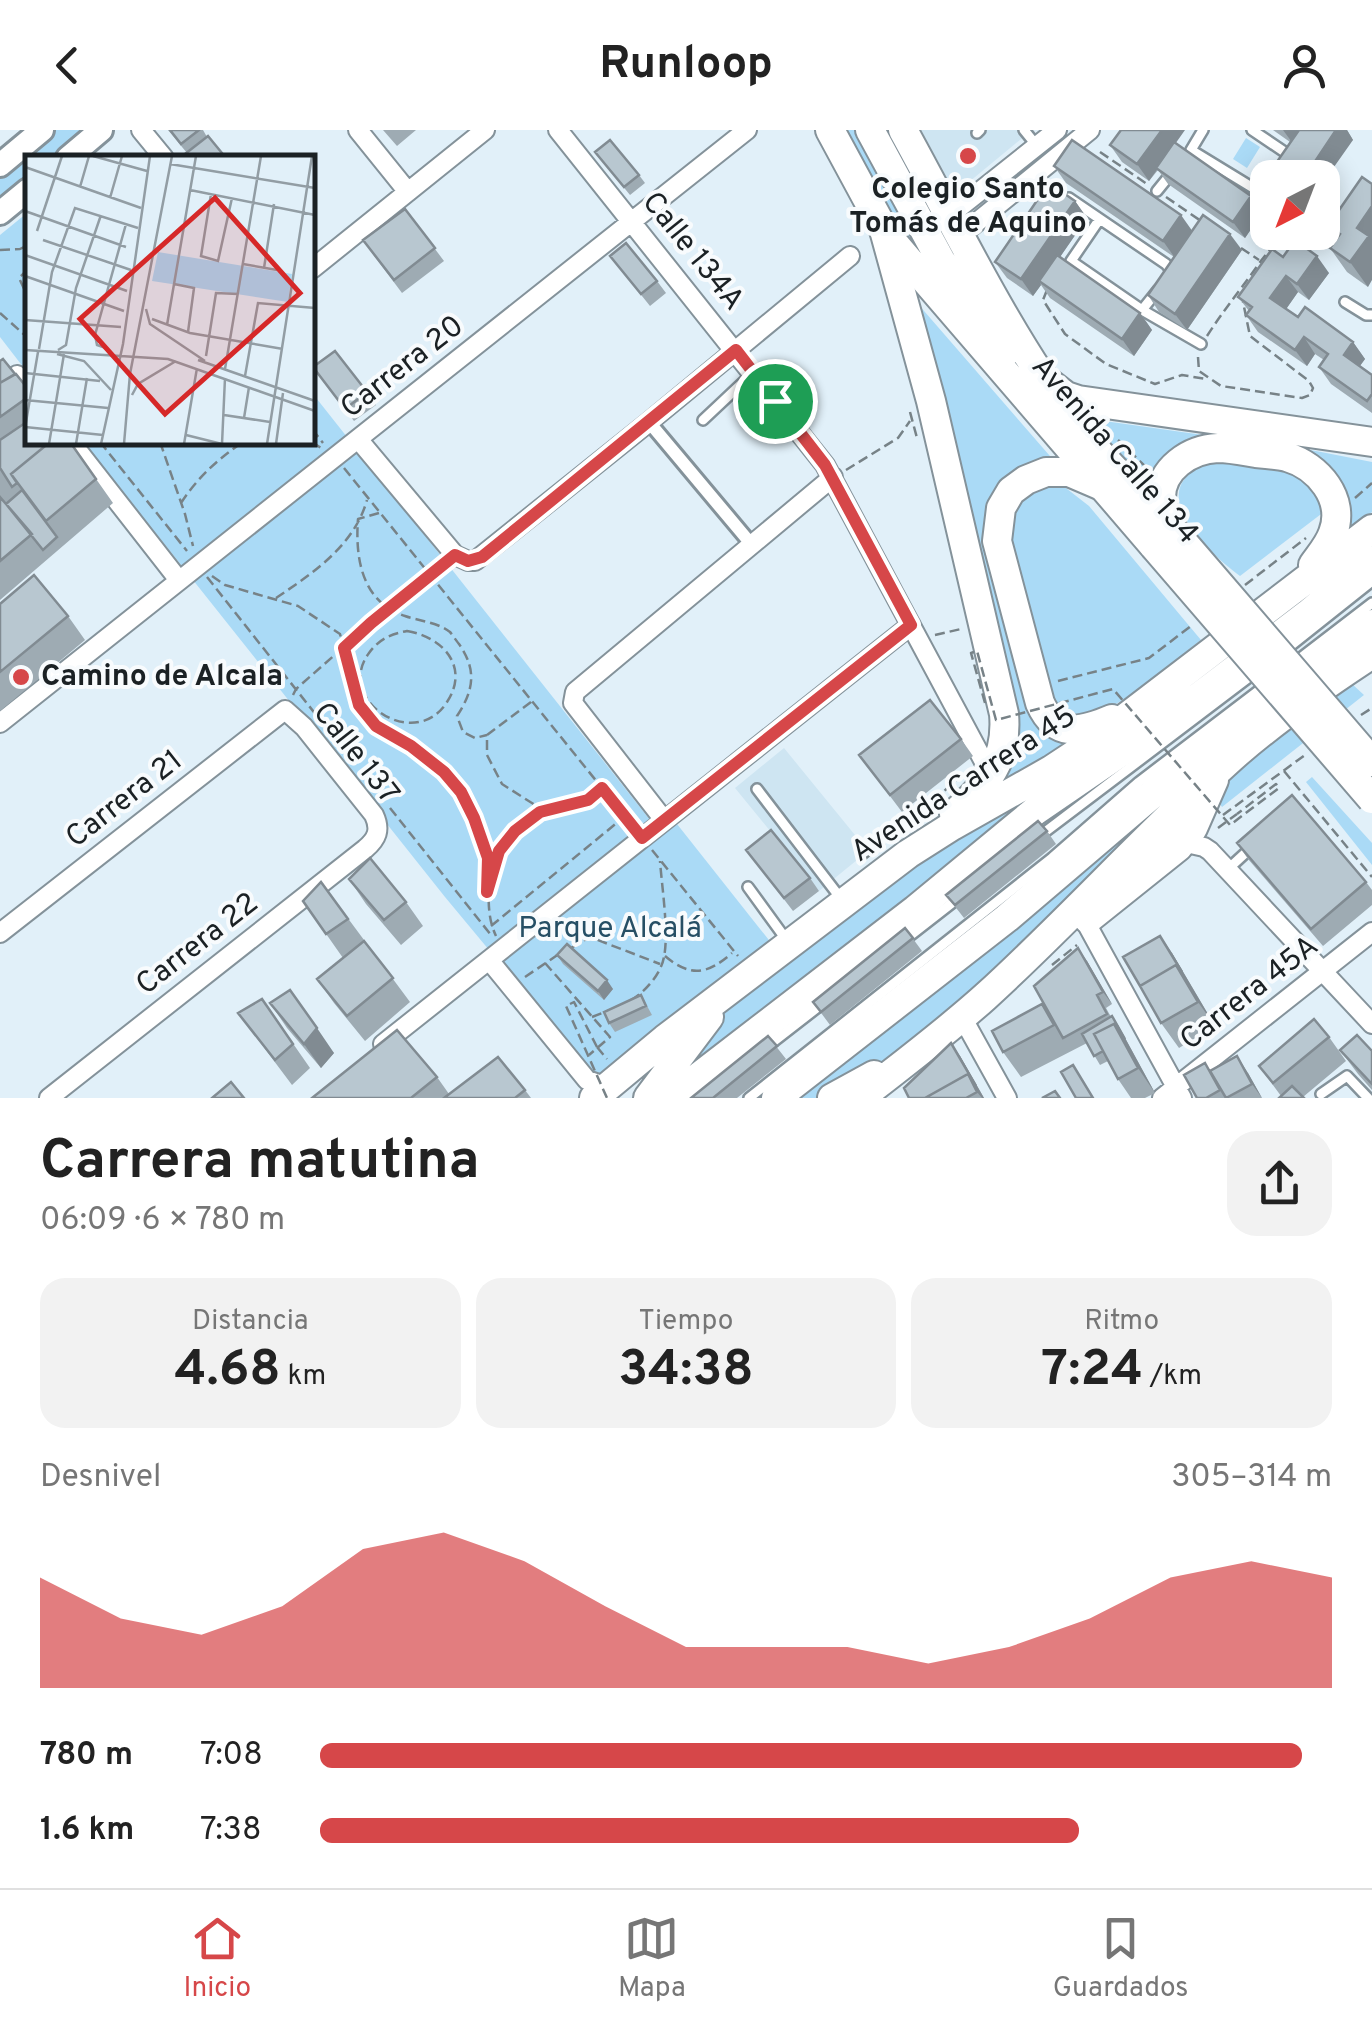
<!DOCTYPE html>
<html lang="es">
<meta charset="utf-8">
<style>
body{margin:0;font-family:Overpass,sans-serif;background:#f2f2f2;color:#222;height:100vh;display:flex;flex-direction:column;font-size:38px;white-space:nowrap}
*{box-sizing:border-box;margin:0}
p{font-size:32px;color:#767676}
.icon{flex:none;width:55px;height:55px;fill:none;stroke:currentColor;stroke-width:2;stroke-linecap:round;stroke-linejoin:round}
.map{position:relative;height:968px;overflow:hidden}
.panel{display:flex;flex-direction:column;background:#fff;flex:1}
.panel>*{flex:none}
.needle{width:65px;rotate:222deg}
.controls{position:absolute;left:1250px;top:30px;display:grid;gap:20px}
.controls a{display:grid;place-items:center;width:90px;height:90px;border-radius:20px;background:#fff;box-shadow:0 5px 25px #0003;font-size:50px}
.pin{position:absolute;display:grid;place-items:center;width:85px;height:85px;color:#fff;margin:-42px;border:5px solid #fff;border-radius:50%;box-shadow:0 2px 10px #0007}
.round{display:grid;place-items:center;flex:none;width:105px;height:105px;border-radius:30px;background:#f2f2f2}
.headline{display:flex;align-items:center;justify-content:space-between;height:170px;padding:0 40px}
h1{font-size:55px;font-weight:700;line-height:75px}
.metrics{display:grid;grid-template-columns:repeat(3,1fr);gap:15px;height:170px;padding:10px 40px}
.metrics div{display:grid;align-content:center;border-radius:25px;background:#f2f2f2;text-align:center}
.metrics b{font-size:50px;font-weight:700}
.metrics small{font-size:28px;font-weight:400}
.metrics p{font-size:28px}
.chart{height:280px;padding:20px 40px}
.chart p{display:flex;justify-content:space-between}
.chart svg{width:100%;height:180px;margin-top:10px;fill:#d64749;opacity:.7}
ul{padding:0 40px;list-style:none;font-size:32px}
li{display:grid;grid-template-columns:160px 120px 1fr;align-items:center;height:75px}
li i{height:25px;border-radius:12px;background:#d64749}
header{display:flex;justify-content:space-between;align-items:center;height:130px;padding:0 40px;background:#fff;font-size:45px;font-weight:700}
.menu{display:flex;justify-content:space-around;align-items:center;height:140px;border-top:2px solid #e0e0e0;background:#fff;font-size:28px;color:#767676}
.menu a{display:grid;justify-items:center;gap:5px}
.menu .on{color:#d64749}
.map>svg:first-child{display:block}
.built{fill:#cee5f2}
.green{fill:#aadaf6}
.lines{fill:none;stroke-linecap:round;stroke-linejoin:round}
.service-casing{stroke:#84929a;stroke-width:14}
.pedestrian-casing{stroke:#84929a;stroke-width:18}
.minor-casing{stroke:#84929a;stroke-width:22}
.secondary-casing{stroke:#84929a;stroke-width:28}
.primary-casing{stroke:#84929a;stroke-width:32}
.trunk-casing{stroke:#84929a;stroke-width:32}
.path{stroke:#778287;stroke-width:2.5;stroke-dasharray:10 5;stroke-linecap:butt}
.service{stroke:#fff;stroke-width:9}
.pedestrian{stroke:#fff;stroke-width:12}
.minor{stroke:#fff;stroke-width:18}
.secondary{stroke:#fff;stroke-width:22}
.primary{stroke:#fff;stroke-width:28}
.trunk{stroke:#fff;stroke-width:28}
.primary-bridge-casing{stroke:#84929a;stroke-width:32;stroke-linecap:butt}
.path-bridge{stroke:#778287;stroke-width:2.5;stroke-dasharray:10 5;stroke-linecap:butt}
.primary-bridge{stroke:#fff;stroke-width:28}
.wall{fill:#9eabb3}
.shaded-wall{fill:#818b92}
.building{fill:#b8c7d0;stroke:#818b92;stroke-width:2.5}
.route-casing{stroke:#fff;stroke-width:20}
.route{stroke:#d64749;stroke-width:12}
.poi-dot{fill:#d64749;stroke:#f8fbfd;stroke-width:4}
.labels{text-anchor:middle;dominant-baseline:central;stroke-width:8;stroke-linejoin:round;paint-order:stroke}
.poi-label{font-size:30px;font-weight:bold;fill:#1b2124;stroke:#f8fbfd}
.street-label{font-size:30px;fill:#1b2124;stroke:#f8fbfd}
.park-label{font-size:30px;fill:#264f65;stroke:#f8fbfd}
.inset-road{fill:none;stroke:#929da4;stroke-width:2.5}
.view{fill:#d62828;fill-opacity:0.15;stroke:#d62828;stroke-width:5}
.inset-edge{fill:none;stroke:#1b2124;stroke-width:5}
</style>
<header><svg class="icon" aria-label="back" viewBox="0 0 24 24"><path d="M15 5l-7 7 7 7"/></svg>Runloop<svg class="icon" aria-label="person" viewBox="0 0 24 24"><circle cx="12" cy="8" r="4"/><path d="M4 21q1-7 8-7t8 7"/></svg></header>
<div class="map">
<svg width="1372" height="968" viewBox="0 0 1372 968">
<rect width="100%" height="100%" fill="#e1f0f9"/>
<path class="built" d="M921,0H1032L969,52L963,54L947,48Z
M784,618L868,721L819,761L735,658Z"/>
<path class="green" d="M55,0H81L83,2L52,27L28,28L27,48L0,71V45Z
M836,0H855L934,145L928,148Z
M1246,8L1260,17L1247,38L1233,29Z
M27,83V242L0,207V105Z
M918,174L1056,333L1000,364L1032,577L1077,612L980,668L1002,640Z
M313,264L662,705L677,694L772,814L596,949L445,767L84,313L312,312Z
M1083,288L1316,321L1372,332V382L1345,406L1341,355L1197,311L1156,363Z
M1222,330L1248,331L1302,345L1329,378L1240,446C1217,429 1157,377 1187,346C1196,336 1210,333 1222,330Z
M1062,355L1089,376L1201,510C1169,534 1124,578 1085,587C1075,590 1064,584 1054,580L1013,429C1008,386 1011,357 1062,355Z
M1351,553L1364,565L1222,677L1214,665L1232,638Z
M1193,644L1110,735L921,908L861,946L817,968H795Z
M1312,647L1372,713V735L1306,652Z
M1041,659L1014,678L883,791L683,944L718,885L904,736Z"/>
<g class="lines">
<defs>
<path id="service" d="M1024,0L1037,16
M1203,0L1191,20L1263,64L1268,57
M1252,0L1289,25
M977,3L980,0
M1157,61L1170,45
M1069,68L1166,134L1170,139V144
M1099,90L1071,131L1142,180L1158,160
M1345,172L1366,185H1372
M1142,180L1201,214
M703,290L753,243
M1284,521L1372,451
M1294,533L1372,473
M757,659L842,770
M1037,708L1256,542
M1228,739L1252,717
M748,757L788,812
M902,812L961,766
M764,919L827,870
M1321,964L1347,946L1368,968
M749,968L1052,728L1139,652L1266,555"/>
<path id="pedestrian" d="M649,292L752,415"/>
<path id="minor" d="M141,0L164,28
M358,0L408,62
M558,0L825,335L990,643
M950,85L1057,0
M961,105L1090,0
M312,139L485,0
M17,245L28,258
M358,309L455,425L468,431H475L649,292L850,126
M71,312L178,449
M0,593L747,0
M664,690L573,573L575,562L833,347
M1182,712L1204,717L1210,721L1372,894
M1085,791L1182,968
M0,803L285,580L304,597L374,685C381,700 377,709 365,719L49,968
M489,830L587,950L607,957
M962,887L1007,968
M383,914L911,495
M1162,968L1372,802"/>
<path id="secondary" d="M68,28L101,0
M0,35L42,0
M0,83L28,60"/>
<path id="primary" d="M830,0L884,100L897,117L1154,416
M870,0L941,131L1009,220
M903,0C957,98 1009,208 1077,297C1105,333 1140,365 1171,398"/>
<path id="trunk" d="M884,100L931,271L1004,584C1008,630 987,655 954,684
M1044,249L1066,266L1078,270L1372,312
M1104,357L1069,342H1046L1026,350L1011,361L1001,378L997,411L1040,573C1056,609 1081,602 1112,589
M1171,398C1167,389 1161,379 1161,369C1160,339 1190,319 1218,318C1230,318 1244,321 1256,323C1266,324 1277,325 1287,327C1318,336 1346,369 1333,403C1329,415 1320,425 1313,435
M1088,789L1178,717L1193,698L1214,650
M594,968L665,909L908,724L952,696L1051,640L1095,611L1372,399
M648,968L709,887
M671,968L915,780L1035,681L1175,585L1308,484L1372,431
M776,968L1007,788L1197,626L1372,494
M832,968L874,945
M860,968C902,935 945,903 985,867C1071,789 1149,701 1237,623C1279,587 1326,554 1372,524"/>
</defs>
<use href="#service" class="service-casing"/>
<use href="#pedestrian" class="pedestrian-casing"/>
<use href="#minor" class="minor-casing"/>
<use href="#secondary" class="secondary-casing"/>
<use href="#primary" class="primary-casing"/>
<use href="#trunk" class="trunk-casing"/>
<path class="path" d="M1100,22L1147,54
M1166,67L1201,91
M1322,97L1339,81
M1299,102L1306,105L1317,102
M1241,118L1259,130
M0,120L20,119L28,115
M28,139L19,148L28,167
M1047,160L1043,170L1065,204L1106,234L1155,254L1182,245L1206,249
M0,183L28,208
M1207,206C1223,181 1241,159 1258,135C1266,123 1276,115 1281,102
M1198,227L1199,241L1221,256L1302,268L1310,265L1313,258L1309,251L1250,206L1243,172
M910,282L917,308
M312,299L323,313
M1118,310L1148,339
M100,312L187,421
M160,312L185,384L193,416
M312,312L321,318
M344,338L631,694
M846,340L898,308L910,291
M1355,368L1372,353
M181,373C197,348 219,328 243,312
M379,383L358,389C355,429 362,472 405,486C419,491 437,492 450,502C451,503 458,513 459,514C477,540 474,560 457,586L463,602L475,608L487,605
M212,446L225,455L298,476L340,504C345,523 352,564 362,579C375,597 393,604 411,616C430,629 450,644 462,664C472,680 485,711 488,729C491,755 484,781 496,806
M207,447L317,586
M1245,455L1306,408
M276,468C313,443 354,416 367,370
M407,501C443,507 470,537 447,572C415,623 334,570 369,523C379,509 391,504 407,501Z
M935,505L961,499
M1058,551L1149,528L1191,496
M293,565L296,559L371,493L442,435
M531,572L487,605V625L502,654L535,675L588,670L601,659
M1361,585L1372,578
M1284,641L1372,747
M390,678L491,805
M1223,685L1305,625
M1218,698L1237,684
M652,720L738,826
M865,729L898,703L965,642
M489,756C492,746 494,734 498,724C509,698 538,683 563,676
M491,796L624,687
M571,818L590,807L660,834
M665,826C691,848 708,844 732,823
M545,833L610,907L589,925
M1052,835L1077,815
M525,847L559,824
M631,870C645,862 661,844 664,827C669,802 662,758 660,731
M592,887L610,880
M597,917L607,929"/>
<use href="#service" class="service"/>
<use href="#pedestrian" class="pedestrian"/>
<use href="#minor" class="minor"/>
<use href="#secondary" class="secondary"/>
<use href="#primary" class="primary"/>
<use href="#trunk" class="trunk"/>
<defs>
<path id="primary-bridge" d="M1171,398L1372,632
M1154,416L1372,669"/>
</defs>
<use href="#primary-bridge" class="primary-bridge-casing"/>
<path class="path-bridge" d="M985,573L971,523L977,521L996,590L1113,559L1230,695L1279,658L1276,654L1237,684
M597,917L574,872L566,876L607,968"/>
<use href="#primary-bridge" class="primary-bridge"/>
</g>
<path class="wall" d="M168,0H203L207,7L187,23Z
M383,0H416L397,16Z
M1273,0H1347L1353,10L1268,48V58L1263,52L1290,12Z
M1110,15L1262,83L1245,108L1168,54L1158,40L1149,51L1122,32Z
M595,22L639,45L645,53L630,65Z
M1054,36L1192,101L1242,120L1187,200L1159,182L1148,165L1174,127L1066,53Z
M1362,47L1368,157L1347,142L1330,118L1337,108L1328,96Z
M1075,71L1087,88L1060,127L1140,183L1152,200L1134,226L1050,168L1041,155L1033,166L1007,148L995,132Z
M405,79L444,131L402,163L372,123Z
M610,126L657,151L666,163L650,176Z
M1283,127L1329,143L1309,170L1298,162L1286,179L1298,187L1353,212L1365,229L1360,236L1372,245V283L1331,254L1319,237L1324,230L1315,224L1307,236L1258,202L1246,185L1249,181L1238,167Z
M335,221L376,275L354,291L313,237Z
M0,231L28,259V312H70L113,373L0,470Z
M0,474L68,486L85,510L0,581Z
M961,609L973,626L902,682L859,625Z
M1047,701L1056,714L964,788L946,765Z
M1237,713L1366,752L1372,760V775L1323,816L1248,729Z
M746,720L810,748L819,761L793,781Z
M349,749L406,772L423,796L401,815L366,774Z
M321,752L410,872L365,911L334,873L317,849L343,828L303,771Z
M905,798L922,821L830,895L813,872Z
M1172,823L1215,896L1179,918L1161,893Z
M557,825L613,859L604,870L563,834Z
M1087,831L1112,874L1106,878L1111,887L1118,895L1155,963L1145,968H1131L1118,949L1108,931L1100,935L1087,913L1021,947L1003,922L1042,874Z
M641,865L652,885L615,902L609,893Z
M262,869L310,938L292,955L238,883Z
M270,873L334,923L321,938L287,898Z
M768,906L786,929L737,968H691Z
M1329,907L1346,931L1303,967L1281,966L1259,936Z
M1340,920L1372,921V960L1358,944Z
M960,926L984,968H909Z
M1205,933L1210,941L1248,943L1262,968H1197Z
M437,947L449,964L525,960L531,968H312Z"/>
<path class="shaded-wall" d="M1162,0H1185L1149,51L1137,34Z
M1283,0H1304L1294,15Z
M1336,0H1347L1353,10L1322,54V48H1304Z
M1251,66L1262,83L1245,108L1233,92Z
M1075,71L1087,88L1042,153L1039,151L1041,155L1033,166L1021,149Z
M1372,76V150L1368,157L1350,132L1357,98Z
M1181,85L1193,102L1175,128L1163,111Z
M1230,104L1242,120L1187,200L1175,184Z
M1317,126L1329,143L1309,170L1297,154Z
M1286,146L1298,162L1282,185L1270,168Z
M1140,183L1152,200L1134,226L1122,209Z
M1304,207L1315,224L1307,236L1295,220Z
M1353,212L1365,229L1356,241L1344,225Z
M1160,806L1172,823L1215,896L1198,872Z
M1078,818L1087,831L1112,874L1103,862Z
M607,850L613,859L604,870L598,861Z
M1112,886L1118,895L1155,963L1138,938L1114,894Z
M317,898L334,923L321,938L304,914Z
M951,913L960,926L984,968H982L977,962Z
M1237,926L1248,943L1262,968L1252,954Z"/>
<path class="building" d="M170,0H199L181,14Z
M1121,0H1162L1137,34L1110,15Z
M1299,0H1336L1304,48H1268V55L1263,52Z
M208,6L226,28H188L185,24Z
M610,10L639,45L624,57L595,22Z
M1072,10L1181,85L1163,111L1054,36Z
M1174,12L1251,66L1233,92L1156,38Z
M1362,47L1372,54V76L1357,98L1369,106L1350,132L1330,118L1340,104L1328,96Z
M1049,53L1075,71L1021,149L995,132Z
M405,79L435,118L394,150L363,110Z
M1203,85L1230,104L1175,184L1148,165Z
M1295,110L1317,126L1297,154L1286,146L1270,168L1298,187L1305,177L1353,212L1344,225L1372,245V264L1367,271L1319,237L1328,224L1304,207L1295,220L1246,185L1252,177L1238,167L1272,119L1283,127Z
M626,113L657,151L641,164L610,126Z
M1057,125L1140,183L1122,209L1039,151Z
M335,221L367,262L345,279L313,237Z
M3,229L15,244L0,253V231Z
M16,244L28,259V267L0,287V253Z
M28,291V312H50L11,344L17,353L12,357L0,338V310Z
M50,312H70L96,349L46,391L11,344Z
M22,360L57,407L43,420L6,374Z
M0,367L32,404L0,431Z
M34,445L68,486L0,542V474Z
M930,570L961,609L890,665L859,625Z
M1292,665L1366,752L1311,799L1237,713Z
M1038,691L1047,701L955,775L946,765Z
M771,700L810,748L784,768L746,720Z
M370,728L406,772L384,790L349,749Z
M321,752L348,789L326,804L303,771Z
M905,798L913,808L821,882L813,872Z
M1160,806L1182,842L1176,835L1140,856L1123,827Z
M364,811L393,848L347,886L317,849Z
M567,814L607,850L598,861L557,825Z
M1078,818L1103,862L1097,865L1107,884L1063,908L1034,856Z
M1176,835L1198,872L1161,893L1140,856Z
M290,860L317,898L304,914L270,873Z
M641,865L646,876L609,893L604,882Z
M262,869L293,914L275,930L238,883Z
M1042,874L1054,895L1003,922L992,901Z
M1112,886L1125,909L1114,894L1094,904L1103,921L1094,926L1082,904Z
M1314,889L1329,907L1273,953L1259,936Z
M1114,894L1138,938L1118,949L1094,904Z
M397,900L437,947L411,968H312Z
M1357,905L1372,921V954L1340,920Z
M768,906L777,916L713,968H691Z
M951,913L976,956L968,944L925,968H909L904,958Z
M1237,926L1252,954L1226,968L1210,941Z
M498,927L525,960L515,968H444Z
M1205,933L1220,960L1206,968H1197L1184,945Z
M1073,935L1093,968H1076L1061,942Z
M968,944L977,962L966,968H925Z
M231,952L244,968H212Z
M1292,956L1304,968H1279Z
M1055,961L1060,968H1042Z"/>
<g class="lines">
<defs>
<path id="route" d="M736,220L825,335L911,495L642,708L602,658L588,670L540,682L515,701L499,721L487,762L488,728L474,688L461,662L444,642L411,616L376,596L359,575L344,518L371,493L455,425L468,431L482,427Z"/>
</defs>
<use href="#route" class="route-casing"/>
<use href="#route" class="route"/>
</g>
<g class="poi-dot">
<circle cx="968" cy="26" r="10"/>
<circle cx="21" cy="547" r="10"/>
</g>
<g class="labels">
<g class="poi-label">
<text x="968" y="60">Colegio Santo<tspan x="968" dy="34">Tomás de Aquino</tspan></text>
<text x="41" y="547" text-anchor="start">Camino de Alcala</text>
</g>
<g class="street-label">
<text transform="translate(692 122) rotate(51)">Calle 134A</text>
<text transform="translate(403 238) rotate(-38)">Carrera 20</text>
<text transform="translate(1114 321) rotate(49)">Avenida Calle 134</text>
<text transform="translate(355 624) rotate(52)">Calle 137</text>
<text transform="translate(964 655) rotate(-33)">Avenida Carrera 45</text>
<text transform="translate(125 670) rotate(-38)">Carrera 21</text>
<text transform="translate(198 815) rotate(-38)">Carrera 22</text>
<text transform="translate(1250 864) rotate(-38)">Carrera 45A</text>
</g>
<g class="park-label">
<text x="610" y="799">Parque Alcalá</text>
</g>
</g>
<g transform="translate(25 25)">
<rect width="290" height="290" fill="#e1f0f9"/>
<path d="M133,97L267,119L263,147L127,126Z" fill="#aadaf6"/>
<path class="inset-road" d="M68,1L122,16M145,9L290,33M0,12L116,53M55,32L64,1M165,35L290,60M186,39L176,101L193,106L207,43M85,43L97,1M0,56L101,92M12,76L37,1M18,85L106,115M0,100L102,136M218,109L252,115M239,113L249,49M0,121L99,156M149,129L169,133L163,177M121,154L125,169L180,206M127,164L165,178L258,194M0,165L96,172M142,170L171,1M81,193L72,190L70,180L101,69M14,194L27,117L50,53L113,73M0,195L143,204L290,256M33,195L41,190L51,133L76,60M32,199L59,206L86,235M181,201L191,138L213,139M173,205L290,246M200,214L236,1M0,218L75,226M220,221L233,148L290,153M107,240L113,229L151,206M0,245L83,253M199,260L245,267M219,263L224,232M0,272L78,280M0,273L13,197M161,280L197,289M24,289L39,199M51,289L62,223M76,289L98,189L125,1M99,289L105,219L147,1M159,289L172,213M197,289L200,223M242,289L287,1M251,289L258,238"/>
<path class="view" d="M190,43L275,138L140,259L55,164Z"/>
<rect width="290" height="290" class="inset-edge"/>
</g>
</svg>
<div class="controls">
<a><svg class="needle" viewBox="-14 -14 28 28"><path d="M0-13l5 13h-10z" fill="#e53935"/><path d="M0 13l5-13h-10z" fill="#767676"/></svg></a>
</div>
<div class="pin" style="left:775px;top:271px;background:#1e9e55"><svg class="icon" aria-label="arrive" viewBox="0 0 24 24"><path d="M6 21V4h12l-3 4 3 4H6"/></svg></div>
</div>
<section class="panel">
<div class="headline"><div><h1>Carrera matutina</h1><p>06:09 · 6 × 780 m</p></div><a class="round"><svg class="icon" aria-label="share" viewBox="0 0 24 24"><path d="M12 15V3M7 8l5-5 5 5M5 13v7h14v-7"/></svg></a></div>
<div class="metrics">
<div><p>Distancia</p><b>4.68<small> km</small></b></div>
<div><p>Tiempo</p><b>34:38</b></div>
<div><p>Ritmo</p><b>7:24<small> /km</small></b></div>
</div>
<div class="chart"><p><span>Desnivel</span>305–314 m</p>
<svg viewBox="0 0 160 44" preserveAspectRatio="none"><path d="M0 44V17L10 27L20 31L30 24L40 10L50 6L60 13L70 24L80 34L90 34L100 34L110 38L120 34L130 27L140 17L150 13L160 17V44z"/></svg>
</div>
<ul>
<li><b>780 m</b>7:08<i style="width:97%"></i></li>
<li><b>1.6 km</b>7:38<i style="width:75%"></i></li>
</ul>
</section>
<nav class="menu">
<a class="on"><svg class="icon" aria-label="home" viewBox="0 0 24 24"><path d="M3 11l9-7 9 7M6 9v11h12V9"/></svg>Inicio</a>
<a><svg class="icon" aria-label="map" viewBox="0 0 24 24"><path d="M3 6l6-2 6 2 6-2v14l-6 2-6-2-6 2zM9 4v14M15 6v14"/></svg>Mapa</a>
<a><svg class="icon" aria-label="saved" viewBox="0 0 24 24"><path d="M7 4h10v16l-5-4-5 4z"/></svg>Guardados</a>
</nav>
